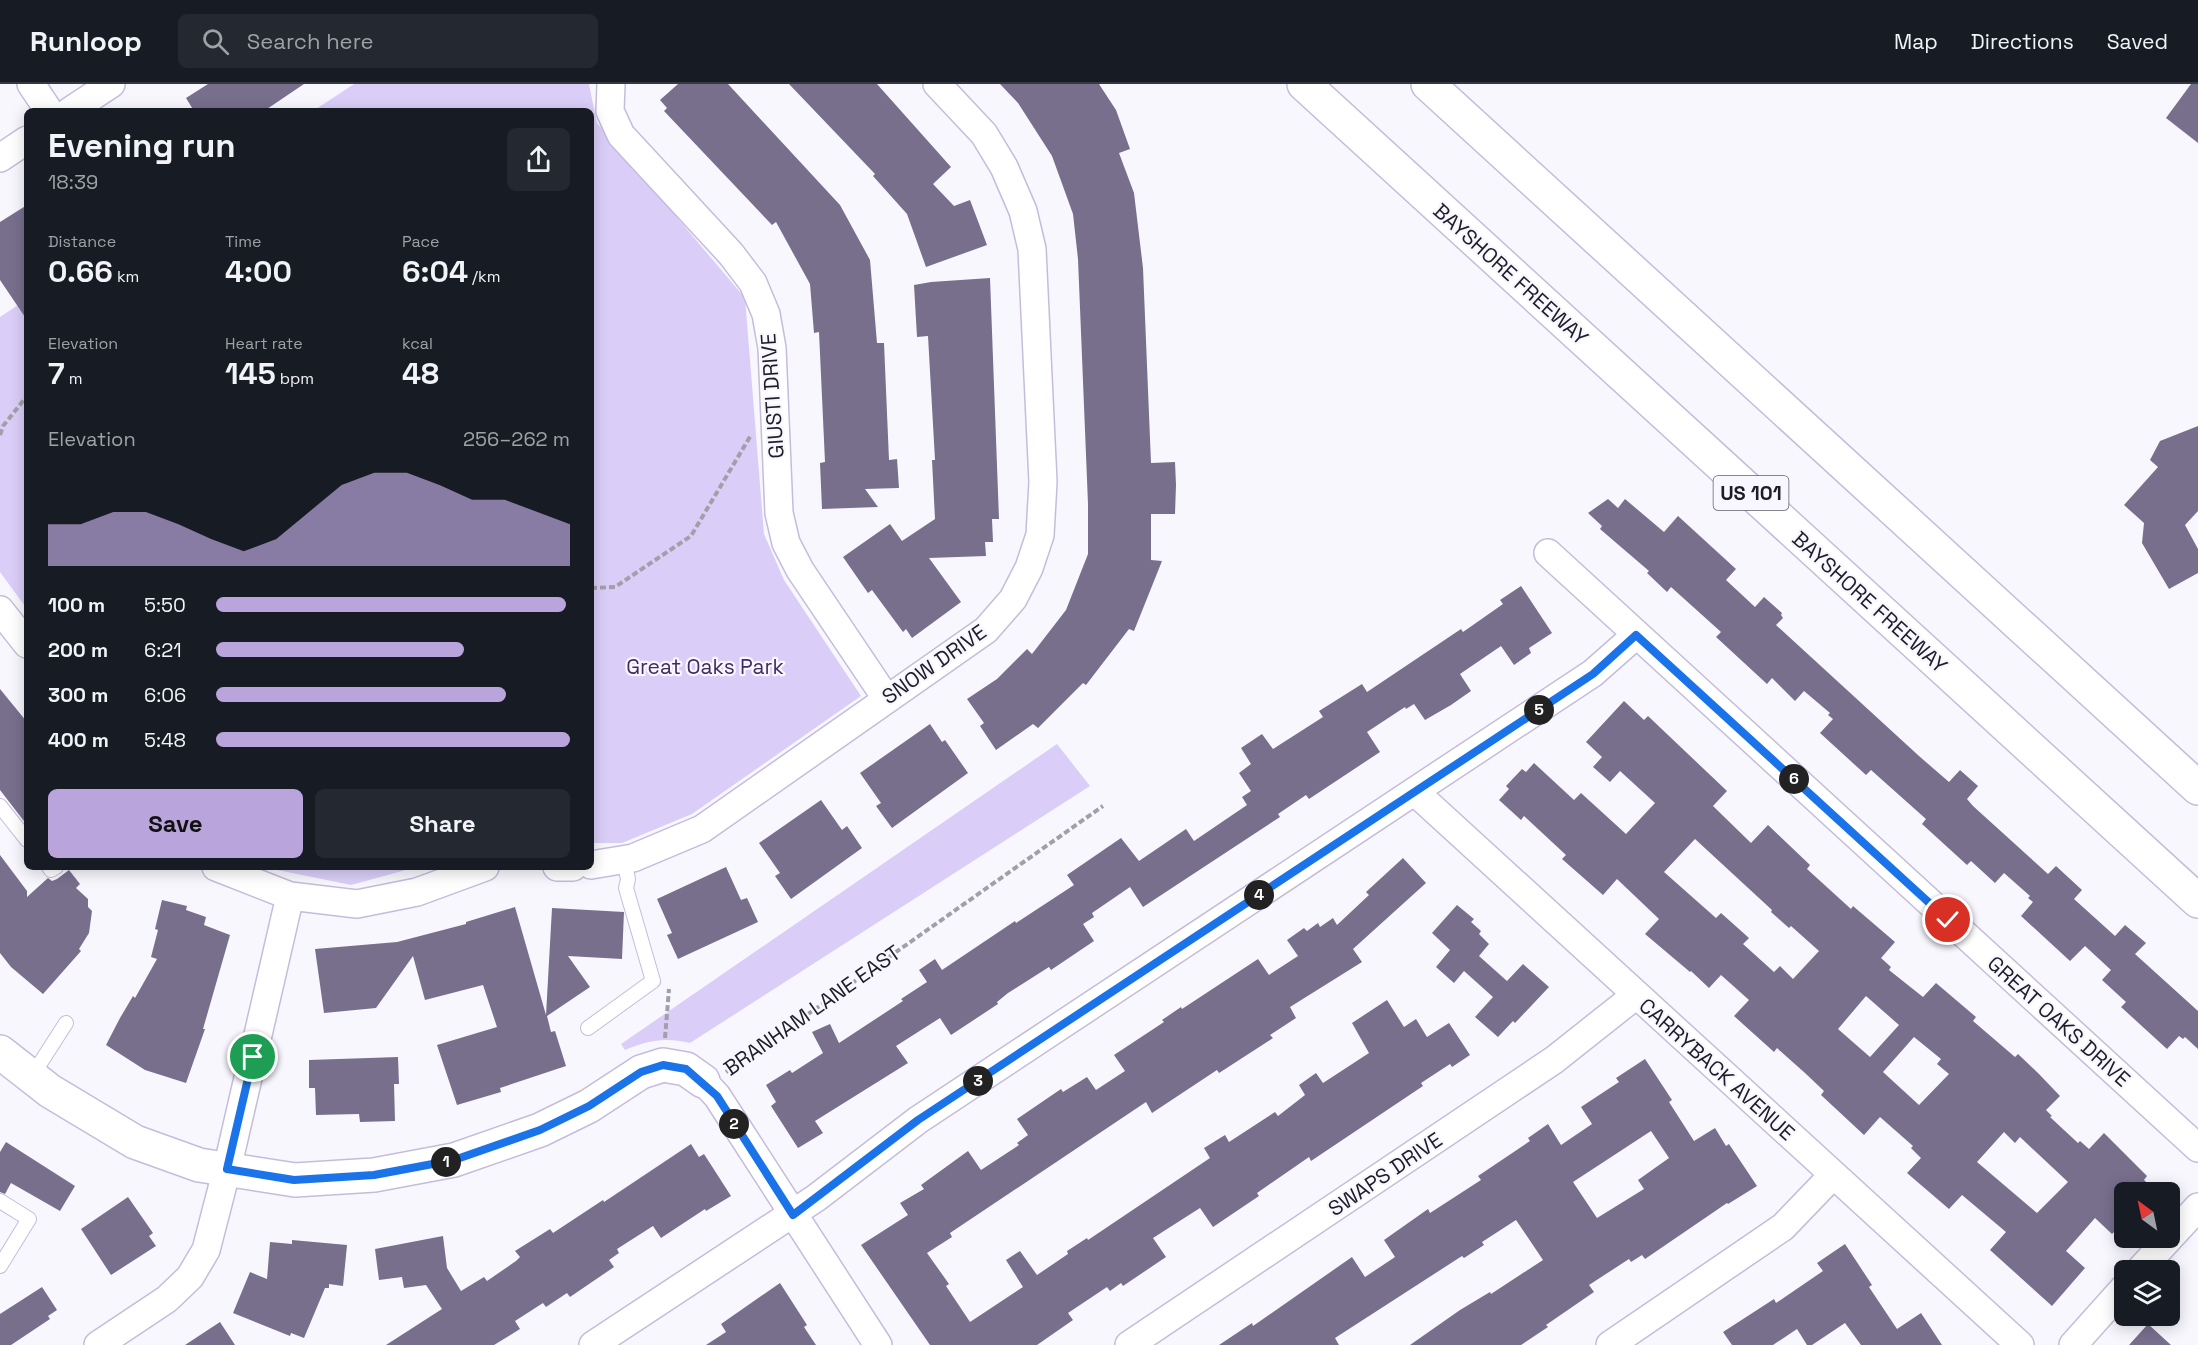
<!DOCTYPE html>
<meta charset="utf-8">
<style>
body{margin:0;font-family:"Space Grotesk",sans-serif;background:#242831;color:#f1f3f6;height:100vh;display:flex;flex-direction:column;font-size:22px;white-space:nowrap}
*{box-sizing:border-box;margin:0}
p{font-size:20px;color:#9ea1a6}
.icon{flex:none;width:33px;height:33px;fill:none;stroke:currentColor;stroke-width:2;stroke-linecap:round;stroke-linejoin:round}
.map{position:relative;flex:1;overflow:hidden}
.details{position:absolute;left:24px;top:24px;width:570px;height:762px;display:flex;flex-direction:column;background:#171b24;border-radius:9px;box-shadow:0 3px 15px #0003}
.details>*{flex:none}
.needle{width:39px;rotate:327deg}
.tools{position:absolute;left:2114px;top:1098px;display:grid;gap:12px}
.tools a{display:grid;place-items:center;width:66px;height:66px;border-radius:9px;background:#171b24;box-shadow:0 3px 15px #0003;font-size:30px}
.pin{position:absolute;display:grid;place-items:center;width:51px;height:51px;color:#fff;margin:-26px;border:3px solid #fff;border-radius:50%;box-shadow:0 2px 6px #0007}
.km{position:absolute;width:30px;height:30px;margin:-15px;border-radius:50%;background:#222;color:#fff;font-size:16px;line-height:30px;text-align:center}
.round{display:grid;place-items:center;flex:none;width:63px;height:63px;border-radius:9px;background:#242831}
.head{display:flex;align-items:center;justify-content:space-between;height:102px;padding:0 24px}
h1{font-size:33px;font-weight:600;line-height:45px}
.stats{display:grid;grid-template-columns:repeat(3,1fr);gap:9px;height:102px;padding:6px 24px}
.stats div{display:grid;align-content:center}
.stats b{font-size:30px;font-weight:600}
.stats small{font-size:16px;font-weight:400}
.stats p{font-size:16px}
.chart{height:168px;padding:12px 24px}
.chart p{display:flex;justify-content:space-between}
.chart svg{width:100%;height:108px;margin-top:6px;fill:#b9a4db;opacity:.7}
.action{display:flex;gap:12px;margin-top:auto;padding:12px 24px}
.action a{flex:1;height:69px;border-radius:9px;background:#b9a4db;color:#111;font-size:24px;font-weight:600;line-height:69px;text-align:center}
.action a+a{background:#242831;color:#f1f3f6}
ul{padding:0 24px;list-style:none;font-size:20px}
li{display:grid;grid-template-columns:96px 72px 1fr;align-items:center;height:45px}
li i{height:15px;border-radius:8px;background:#b9a4db}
header{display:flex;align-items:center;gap:36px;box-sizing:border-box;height:84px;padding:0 30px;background:#171b24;border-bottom:2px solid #363941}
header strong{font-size:28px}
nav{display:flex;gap:33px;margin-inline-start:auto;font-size:21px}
.search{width:420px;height:54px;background:#242831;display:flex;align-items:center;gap:15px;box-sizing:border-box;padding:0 21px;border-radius:9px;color:#9ea1a6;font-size:22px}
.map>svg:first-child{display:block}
.green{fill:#dacef8}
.building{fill:#786f8d;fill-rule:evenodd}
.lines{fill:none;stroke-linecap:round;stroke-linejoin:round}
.service-casing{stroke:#c5bcdc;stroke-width:16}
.minor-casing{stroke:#c5bcdc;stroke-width:30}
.tertiary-casing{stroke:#c5bcdc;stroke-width:36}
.motorway-casing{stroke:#c5bcdc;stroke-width:36}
.path{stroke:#a19fa7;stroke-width:4;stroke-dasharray:6 3;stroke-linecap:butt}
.service{stroke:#fff;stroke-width:14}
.minor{stroke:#fff;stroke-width:27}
.tertiary{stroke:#fff;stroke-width:33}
.motorway{stroke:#fff;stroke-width:33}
.route-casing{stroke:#fff;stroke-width:12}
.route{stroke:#1a73e8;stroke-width:8}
.labels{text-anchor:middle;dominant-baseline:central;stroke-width:4.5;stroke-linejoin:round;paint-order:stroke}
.shield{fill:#f9f7fe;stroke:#605e68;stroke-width:1.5}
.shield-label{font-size:20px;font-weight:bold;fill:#1f1c27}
.street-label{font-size:21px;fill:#1f1c27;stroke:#f9f7fe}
.park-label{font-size:21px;fill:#402b63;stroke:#f9f7fe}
</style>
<header>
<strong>Runloop</strong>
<div class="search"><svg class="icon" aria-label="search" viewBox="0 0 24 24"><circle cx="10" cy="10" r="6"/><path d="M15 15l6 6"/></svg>Search here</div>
<nav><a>Map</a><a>Directions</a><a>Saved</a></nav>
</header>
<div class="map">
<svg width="2198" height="1261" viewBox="0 0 2198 1261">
<rect width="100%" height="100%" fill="#f9f7fe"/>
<path class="green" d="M354,0H589L597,39L745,214L764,450L784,496L861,612L692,730L622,759H591V27H313Z
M27,215V525L0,488V233Z
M1057,660L1090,702L690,959C666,953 648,956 625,966L621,960Z
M263,783H417L351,801Z"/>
<path class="building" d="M208,0H304L264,27H194L186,14Z
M678,0H728L840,121L870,176L877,259H884L889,376L897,375L899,404L865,405L878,423L822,425L820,379L825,378L819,248L814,249L810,200L776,138L772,141L664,27L667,24L660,16Z
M789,0H877L951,83L933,100L954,122L970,116L987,161L926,183L907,130L873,92L875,90Z
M1000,0H1099L1116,26L1130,65L1119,69L1134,109L1143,184L1151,379L1175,378L1176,401L1175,430H1151V476L1162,477L1134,547L1129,545L1086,601L1083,599L1038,644L1033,640L996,666L980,642L984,639L967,615L997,595L1027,565L1032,570L1066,526L1088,470V420L1078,175L1073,130L1052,72L1018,19Z
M2191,0H2198V59L2166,34Z
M27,121V236L0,196V138Z
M990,194L999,435H992L993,458H985L986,472L929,474L961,518L912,554L906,545L903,548L872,506L868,509L843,473L890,440L902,457L935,435L932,376H935L928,252L917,253L914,201L931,198Z
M2198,342V427L2185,441L2198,465V489L2169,505L2142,459L2144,439L2124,421L2158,383L2150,376L2160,357Z
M1608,415L1618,424L1625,415L1664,448L1678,432L1736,485L1726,496L1755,523L1764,513L1782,529L1781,531L1783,534L1776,541L1919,672L1949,698L1960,686L1978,702L1967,715L1973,722L2048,790L2056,782L2082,806L2074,815L2115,852L2125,841L2146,859L2135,870L2198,927V965L2185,953L2183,955L2179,952L2167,965L2121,923L2126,918L2102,896L2111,886L2085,862L2070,877L2021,832L2033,818L2028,814L2030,812L2004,789L1995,799L1971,777L1967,781L1922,740L1926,735L1871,686L1866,691L1820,649L1833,635L1828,631L1830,629L1804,607L1795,617L1772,594L1767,600L1716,553L1721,548L1671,503L1667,508L1647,489L1649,487L1600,445L1602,442L1588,429Z
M1521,502L1552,549L1529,564L1531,569L1514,581L1501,562L1460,590L1471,607L1451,621L1425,636L1414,620L1406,625L1405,623L1367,648L1380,668L1309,715L1306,711L1278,730L1280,733L1143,823L1130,803L1092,829L1094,833L1083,840L1094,857L1051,886L1049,883L1008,909L997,918L998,920L951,951L940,934L896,962L908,979L815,1037L823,1049L798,1064L771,1022L776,1018L766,1001L790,986L792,989L823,969L812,948L830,940L839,959L903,917L901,915L927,898L919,886L935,875L942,886L1015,837L1016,839L1074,801L1067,791L1121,754L1139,777L1186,745L1194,757L1247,721L1242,713L1251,707L1239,689L1251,680L1241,664L1262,650L1273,665L1323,633L1319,627L1362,600L1367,608L1461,545L1463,548L1503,520L1500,516Z
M0,605L27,638V741L0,706Z
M1624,617L1644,636L1648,632L1727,707L1713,722L1751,759L1768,741L1810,781L1807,785L1851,825L1853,822L1895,858L1881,874L1891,883L1889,886L1923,913L1936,899L1976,933L1973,937L2015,973L2018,970L2039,990L2060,1012L2046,1026L2052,1032L2050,1033L2078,1059L2080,1057L2089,1065L2104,1049L2147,1092L2144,1096L2157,1108H2124V1138L2112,1150L2095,1134L2066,1167L2085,1184L2052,1222L1990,1166L2006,1148L1962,1111L1949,1125L1907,1089L1921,1074L1911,1064L1913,1062L1880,1033L1864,1051L1821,1011L1824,1007L1805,989L1777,964L1774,968L1734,932L1749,916L1721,891L1709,904L1691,887L1690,888L1645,850L1659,835L1617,795L1603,811L1562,775L1566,771L1524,732L1521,736L1499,716L1509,705L1506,702L1522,685L1526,688L1534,679L1574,716L1581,709L1626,750L1655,719L1620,687L1610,698L1593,683L1602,673L1586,658ZM1695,755L1772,826L1771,828L1789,844L1791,842L1819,867L1793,895L1780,882L1774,888L1743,860L1749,854L1721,829L1716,834L1664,788ZM1866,912L1899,941L1870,973L1838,945ZM1914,953L1941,975L1937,980L1949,990L1919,1021L1883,988ZM2004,1048L2015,1059L2020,1053L2068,1098L2037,1129L1977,1078Z
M930,640L942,658L945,656L968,689L892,744L876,722L881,719L860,689Z
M821,716L842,746L847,742L862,764L791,815L775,792L780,789L759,759Z
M0,771L27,807V813L48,794L52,797L57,795L69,786L80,800L76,804L88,815V823L92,827L89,849L79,865L81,867L43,910L11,883L0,869Z
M1403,774L1426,799L1353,865L1362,878L1290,923L1296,934L1270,951L1273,954L1219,989L1217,986L1152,1029L1146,1018L950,1149L952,1153L927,1169L949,1200L946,1202L970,1238L1023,1203L1006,1176L1020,1167L1037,1191L1068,1170L1067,1167L1087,1154L1088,1156L1210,1074L1204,1064L1225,1051L1229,1058L1275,1028L1278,1032L1305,1011L1299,1001L1316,989L1323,999L1369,969L1352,939L1387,916L1404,943L1416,935L1427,953L1449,939L1470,971L1452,983L1450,980L1421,999L1423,1002L1311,1077L1309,1073L1257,1109L1259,1112L1213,1143L1200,1124L1153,1154L1166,1173L1123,1202L1121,1199L1110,1207L1107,1203L1068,1229L1073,1236L1037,1261H930L861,1161L908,1131L900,1119L924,1105L921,1101L968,1067L981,1086L1019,1061L1017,1059L1028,1051L1017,1035L1061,1005L1063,1008L1087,993L1096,1006L1125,987L1114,971L1164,938L1162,936L1181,923L1182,925L1258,875L1269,891L1298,872L1287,856L1304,844L1307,847L1318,839L1320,843L1333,834L1337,841L1369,811L1366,808Z
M726,783L741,816L747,814L758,838L678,875L667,851L672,849L657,815Z
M162,816L187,822L186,826L206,833L204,841L230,851L203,945H205L186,999L145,986L106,961L120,934L133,912L135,914L157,875L151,873L158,846L155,845Z
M1457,821L1474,835L1471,838L1481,847L1479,850L1489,860L1479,872L1507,897L1523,880L1549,903L1515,939L1513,937L1498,953L1475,933L1493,913L1464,887L1454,899L1436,883L1450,866L1432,849Z
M515,823L546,931L552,824L624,828L622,875L568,872L590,903L547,932L551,948L555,947L566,982L500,1004L501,1008L457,1021L437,961L497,943L483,901L425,916L413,872L376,924L324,929L315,865L397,858L466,840V838Z
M398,973L399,1000H394L395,1037L360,1038L359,1030L316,1031L315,1004H309V976Z
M1645,975L1672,1016L1669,1018L1694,1057L1715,1044L1726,1062L1729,1060L1757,1102L1728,1120L1727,1119L1645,1175L1642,1171L1631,1178L1629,1175L1589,1201L1594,1208L1546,1241L1548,1243L1521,1261H1410L1460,1226L1490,1208L1491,1210L1543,1176L1516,1136L1482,1158L1484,1161L1464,1174L1462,1172L1335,1254L1339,1261H1219L1252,1239L1253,1242L1352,1173L1365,1193L1395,1173L1384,1156L1428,1125L1430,1129L1481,1096L1478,1092L1530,1057L1528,1054L1548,1040L1561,1061L1592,1040L1581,1023L1619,998L1616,994ZM1651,1047L1669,1074L1638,1096L1644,1105L1597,1134L1573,1098Z
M6,1058L75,1102L60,1127L11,1099L5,1110L0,1108V1068Z
M691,1060L699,1073L704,1070L731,1112L706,1127L705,1125L661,1154L653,1142L617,1165L619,1169L609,1176L614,1183L570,1213L567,1209L546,1223L543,1219L515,1237L520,1245L494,1261H386L442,1225L426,1201L404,1204L402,1193L379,1196L375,1165L443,1152L447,1184L461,1207L484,1193L487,1197L516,1177L520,1173L515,1167L550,1145L553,1149L603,1116L604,1118Z
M128,1113L153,1149L149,1152L156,1162L111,1191L81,1145Z
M292,1156L347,1161L343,1202L329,1200V1204H325L304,1254L291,1249L290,1252L233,1229L250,1188L267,1195L270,1158L292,1160Z
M1845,1160L1872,1201L1869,1203L1897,1245L1921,1229L1942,1261H1861L1845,1239L1812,1261H1807L1797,1245L1773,1261H1732L1723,1248L1774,1215L1776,1219L1823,1187L1817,1179Z
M780,1199L807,1241L804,1243L816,1261H706L726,1248L721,1240Z
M42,1203L57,1226L48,1232L50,1235L11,1261H0V1230Z
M220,1238L235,1261H185Z
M2148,1240L2171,1261H2129Z"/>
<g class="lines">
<defs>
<path id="service" d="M0,722L27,756
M49,783L51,786L56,783
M588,944L653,897L626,804L628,795L624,777
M32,992L66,939
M0,1117L29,1135L0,1182"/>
<path id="minor" d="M31,0L49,27
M611,0L610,27L621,51L731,170L753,199L766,230L772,264L779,429L786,459L800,486L886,614
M70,27L111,0
M0,74L27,56
M1548,469L2198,1064
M0,526L27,560
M1415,708L2020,1261
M591,781L633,774L702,745L986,546L1013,515L1029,484L1040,451L1043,398L1032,165L1023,127L1004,83L984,50L937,0
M216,783L290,812L357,820L417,808L485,783
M557,783H573
M703,997L717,1012L878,1261
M2140,1186L2198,1123
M98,1261L167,1215L190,1193L206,1166L227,1085L290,812
M593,1261L816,1114L918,1036L1593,589L1636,551
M1129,1261L1554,976L1636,911
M1610,1261L1783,1143L1833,1091
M2073,1261L2124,1204"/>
<path id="tertiary" d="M0,968L50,1007L135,1058L199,1081L295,1096L374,1091L454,1076L540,1046L589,1022L641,988L663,981L686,985L703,997"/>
<path id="motorway" d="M1304,0L2198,817
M1428,0L2198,704"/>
</defs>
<use href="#service" class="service-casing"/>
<use href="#minor" class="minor-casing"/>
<use href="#tertiary" class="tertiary-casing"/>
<use href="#motorway" class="motorway-casing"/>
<path class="path" d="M0,351L3,342L27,312
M591,504L615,503L691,452L751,351
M665,954L669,905
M726,988L1103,722"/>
<use href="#service" class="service"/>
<use href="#minor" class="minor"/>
<use href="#tertiary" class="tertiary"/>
<use href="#motorway" class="motorway"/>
</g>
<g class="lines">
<defs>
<path id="route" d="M253,973L227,1085L294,1096L374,1091L454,1076L540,1046L589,1022L641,988L663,981L686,985L717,1012L793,1131L918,1036L1593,590L1636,551L1948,836"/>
</defs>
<use href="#route" class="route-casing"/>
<use href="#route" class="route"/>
</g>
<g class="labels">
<rect class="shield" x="1713.5" y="392" width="75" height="34" rx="4.5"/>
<g class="shield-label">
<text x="1751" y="409">US 101</text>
</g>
<g class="street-label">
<text transform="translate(1511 190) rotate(42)">BAYSHORE FREEWAY</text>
<text transform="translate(772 312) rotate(-94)">GIUSTI DRIVE</text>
<text transform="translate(1870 518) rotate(42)">BAYSHORE FREEWAY</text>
<text transform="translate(934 580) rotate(-35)">SNOW DRIVE</text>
<text transform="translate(812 926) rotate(-35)">BRANHAM LANE EAST</text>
<text transform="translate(2059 937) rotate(42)">GREAT OAKS DRIVE</text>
<text transform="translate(1717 985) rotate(42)">CARRYBACK AVENUE</text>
<text transform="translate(1385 1090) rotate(-34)">SWAPS DRIVE</text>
</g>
<g class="park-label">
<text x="705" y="582">Great Oaks Park</text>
</g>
</g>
</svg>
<div class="tools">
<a><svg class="needle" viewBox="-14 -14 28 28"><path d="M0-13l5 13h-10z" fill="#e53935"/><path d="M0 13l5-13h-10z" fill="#9ea1a6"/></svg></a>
<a><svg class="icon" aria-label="layers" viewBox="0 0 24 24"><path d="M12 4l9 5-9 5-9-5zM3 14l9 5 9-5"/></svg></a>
</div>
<div class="pin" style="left:253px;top:973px;background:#1e9e55"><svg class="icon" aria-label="arrive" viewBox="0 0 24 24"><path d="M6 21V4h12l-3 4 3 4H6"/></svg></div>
<div class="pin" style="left:1948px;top:836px;background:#d93025"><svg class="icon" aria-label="check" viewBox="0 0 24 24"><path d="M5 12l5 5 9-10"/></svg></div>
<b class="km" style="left:446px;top:1078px">1</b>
<b class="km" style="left:734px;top:1040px">2</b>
<b class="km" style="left:978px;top:997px">3</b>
<b class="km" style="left:1259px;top:811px">4</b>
<b class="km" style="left:1539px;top:626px">5</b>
<b class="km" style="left:1794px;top:695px">6</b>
<section class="details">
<div class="head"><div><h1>Evening run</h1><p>18:39</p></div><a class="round"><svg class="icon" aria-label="share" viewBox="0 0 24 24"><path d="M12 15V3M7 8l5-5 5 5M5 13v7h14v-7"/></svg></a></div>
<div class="stats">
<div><p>Distance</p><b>0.66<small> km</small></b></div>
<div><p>Time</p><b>4:00</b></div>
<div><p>Pace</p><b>6:04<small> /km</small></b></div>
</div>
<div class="stats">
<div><p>Elevation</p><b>7<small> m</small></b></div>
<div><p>Heart rate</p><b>145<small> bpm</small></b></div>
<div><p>kcal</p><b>48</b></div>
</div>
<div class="chart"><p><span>Elevation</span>256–262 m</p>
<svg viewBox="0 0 160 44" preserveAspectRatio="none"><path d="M0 44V27L10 27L20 22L30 22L40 27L50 33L60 38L70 33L80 22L90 11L100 6L110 6L120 11L130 17L140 17L150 22L160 27V44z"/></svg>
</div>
<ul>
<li><b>100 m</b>5:50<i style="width:99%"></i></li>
<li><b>200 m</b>6:21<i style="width:70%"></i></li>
<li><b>300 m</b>6:06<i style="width:82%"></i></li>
<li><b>400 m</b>5:48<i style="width:100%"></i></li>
</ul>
<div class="action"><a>Save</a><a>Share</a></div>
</section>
</div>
